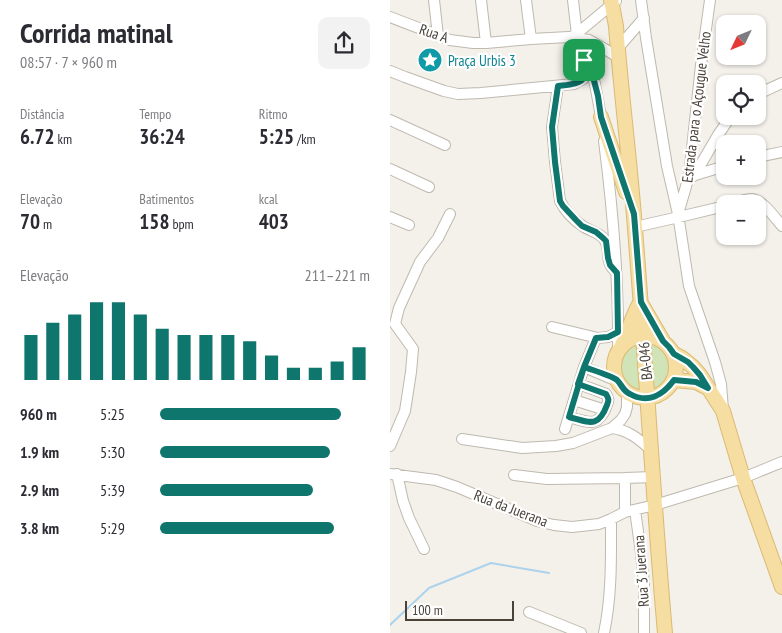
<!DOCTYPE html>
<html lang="pt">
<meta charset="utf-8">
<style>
body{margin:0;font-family:"PT Sans Narrow",sans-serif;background:#f2f2f3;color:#2b2b33;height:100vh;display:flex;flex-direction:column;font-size:19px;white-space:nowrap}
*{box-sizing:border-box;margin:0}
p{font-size:16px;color:#7c7c81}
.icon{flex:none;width:28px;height:28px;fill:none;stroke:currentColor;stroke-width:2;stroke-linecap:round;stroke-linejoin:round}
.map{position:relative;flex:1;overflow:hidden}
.side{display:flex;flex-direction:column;background:#fff;width:390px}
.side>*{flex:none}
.needle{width:32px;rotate:227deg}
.fabs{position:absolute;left:326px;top:15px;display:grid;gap:10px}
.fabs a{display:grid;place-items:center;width:50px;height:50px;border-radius:10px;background:#fff;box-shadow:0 1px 4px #0004;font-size:25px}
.scale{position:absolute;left:15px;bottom:12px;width:109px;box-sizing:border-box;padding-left:5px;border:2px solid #484239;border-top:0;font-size:14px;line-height:18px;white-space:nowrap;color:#484239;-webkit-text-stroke:4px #fff;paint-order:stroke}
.pin{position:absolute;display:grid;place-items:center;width:42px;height:42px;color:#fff;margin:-21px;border-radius:10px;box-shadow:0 2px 8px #0006}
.round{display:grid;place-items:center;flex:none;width:52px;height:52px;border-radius:10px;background:#f2f2f3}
.headline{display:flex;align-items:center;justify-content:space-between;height:85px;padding:0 20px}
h1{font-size:28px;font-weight:600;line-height:38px}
.figures{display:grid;grid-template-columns:repeat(3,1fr);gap:8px;height:85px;padding:5px 20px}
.figures div{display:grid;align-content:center}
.figures b{font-size:21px;font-weight:600}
.figures small{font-size:14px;font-weight:400}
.figures p{font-size:14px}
.chart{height:140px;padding:10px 20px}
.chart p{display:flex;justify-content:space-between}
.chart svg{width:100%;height:90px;margin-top:5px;stroke:#0f766e;stroke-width:6}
ul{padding:0 20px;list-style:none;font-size:16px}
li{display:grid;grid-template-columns:80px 60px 1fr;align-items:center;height:38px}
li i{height:12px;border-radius:6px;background:#0f766e}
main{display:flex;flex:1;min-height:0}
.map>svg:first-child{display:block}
.green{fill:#d1e4b7}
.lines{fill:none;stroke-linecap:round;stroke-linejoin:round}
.stream{stroke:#add2eb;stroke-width:2}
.minor-casing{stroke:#bfb9ae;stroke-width:12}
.major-casing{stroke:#daba73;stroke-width:16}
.minor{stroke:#fff;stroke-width:10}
.major{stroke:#f6dda2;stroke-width:14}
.route-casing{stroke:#fff;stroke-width:10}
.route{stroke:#0f766e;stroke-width:6}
.labels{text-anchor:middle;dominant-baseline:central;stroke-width:4.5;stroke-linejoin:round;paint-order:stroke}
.street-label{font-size:15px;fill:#484239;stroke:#fff}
.culture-label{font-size:15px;fill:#0d838f;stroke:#fff;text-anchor:start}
</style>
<main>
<section class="side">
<div class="headline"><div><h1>Corrida matinal</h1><p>08:57 · 7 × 960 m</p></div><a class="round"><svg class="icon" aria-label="share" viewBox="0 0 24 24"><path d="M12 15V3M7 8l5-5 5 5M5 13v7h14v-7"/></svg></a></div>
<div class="figures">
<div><p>Distância</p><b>6.72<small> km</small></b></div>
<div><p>Tempo</p><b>36:24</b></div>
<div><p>Ritmo</p><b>5:25<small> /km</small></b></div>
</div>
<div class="figures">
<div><p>Elevação</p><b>70<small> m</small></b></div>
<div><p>Batimentos</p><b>158<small> bpm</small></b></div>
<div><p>kcal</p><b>403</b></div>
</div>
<div class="chart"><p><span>Elevação</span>211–221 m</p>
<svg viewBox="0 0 160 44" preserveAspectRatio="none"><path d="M5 44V22M15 44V16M25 44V12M35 44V6M45 44V6M55 44V12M65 44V19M75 44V22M85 44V22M95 44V22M105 44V25M115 44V32M125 44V38M135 44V38M145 44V35M155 44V28"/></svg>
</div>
<ul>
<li><b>960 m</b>5:25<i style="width:86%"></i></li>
<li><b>1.9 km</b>5:30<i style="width:81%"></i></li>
<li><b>2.9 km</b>5:39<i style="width:73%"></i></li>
<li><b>3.8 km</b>5:29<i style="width:83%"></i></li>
</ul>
</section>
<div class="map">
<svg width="392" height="633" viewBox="0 0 392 633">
<rect width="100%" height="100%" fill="#f4f1eb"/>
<path class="green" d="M257,340C288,343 290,382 262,392Z
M248,341L249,393C222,385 221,351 248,341Z"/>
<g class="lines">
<path class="stream" d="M0,625L39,588L101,563L159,573"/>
<defs>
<path id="minor" d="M44,0L48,36
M91,0L96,43
M136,0L141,39
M183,0L187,35L192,57L202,73L205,84L212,122
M251,0L256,38L277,166L288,214L299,286L325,362L331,384L333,410
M0,17L60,40L83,43H96L141,39L179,37L199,40L208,45L228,57
M183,36L190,31L226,1
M228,48L254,18
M0,71L15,77L54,91L68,94L91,93L184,84L193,79L194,76V62
M168,86L162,127L165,162L170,201C175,211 185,221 194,227C201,231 210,233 214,239C222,250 213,261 226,272
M368,94L392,83
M0,120L55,145
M214,141C223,211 229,281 228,352
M368,157L392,152
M0,169L39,187
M302,176L335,166
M304,176L328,135L341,116
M342,204C348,202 355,199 362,199C373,200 385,218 392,226
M288,214L299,176L311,65L320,0
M0,217L19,225
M245,227L289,217L335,206
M162,327L208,338L218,337L228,332
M194,367L227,381
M184,400L215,410
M179,417C199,422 208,429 217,405C219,400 219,399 216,394L189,384
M222,428C238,430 249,439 261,450
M175,429L194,367L206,338
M72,439L132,448L166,446L183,443L222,428L231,420L235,414L237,407V392
M0,446L15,411L21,372L23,349L5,324L9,308L30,262L48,238L60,214
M0,474L46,480L67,487L147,521L164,525L182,527L209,524L221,519L235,512L265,505L353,478L392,462
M7,474L13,501L19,518L34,549
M124,475L157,479L235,478
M245,510L251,553L254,584V633
M235,512V478L263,477
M139,612L191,633
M214,633C222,595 221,558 221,519"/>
<path id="major" d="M221,0L226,26C231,93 240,161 245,229C256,364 263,498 275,633
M211,117L236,192
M252,305L273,341
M224 367a31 31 0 1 1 62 0a31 31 0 1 1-62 0Z
M232,345C239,331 242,316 250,303
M284,354L292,358L303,367L310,375L333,411L353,478L392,587
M284,380L306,382L318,388"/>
</defs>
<use href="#minor" class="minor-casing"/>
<use href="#major" class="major-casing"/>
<use href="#minor" class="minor"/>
<use href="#major" class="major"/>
</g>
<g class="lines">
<defs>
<path id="route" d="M194,60C194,65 195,73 194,77C191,85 175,85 168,86L162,127L165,162L170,201L173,206L186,220L192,226L206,232L213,238L216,241L218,258L220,265L227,273L228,332L218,337L206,338L194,367L179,417C199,422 208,429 217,405C219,400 219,399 216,394L188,384L194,367C202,370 220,375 227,380C232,385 233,391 240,394C258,404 273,395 284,380L306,382L318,388L310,375L303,367L298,362L284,354L279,347L273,341L251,302L244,214L211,117L208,96L202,73L194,60"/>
</defs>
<use href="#route" class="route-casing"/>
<use href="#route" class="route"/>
</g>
<defs>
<symbol id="sight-disc" viewBox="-11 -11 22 22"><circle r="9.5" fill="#0f9aa8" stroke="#fff"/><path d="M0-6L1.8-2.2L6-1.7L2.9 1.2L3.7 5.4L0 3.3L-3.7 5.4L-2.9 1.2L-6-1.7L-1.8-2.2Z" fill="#fff"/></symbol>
</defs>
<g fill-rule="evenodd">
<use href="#sight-disc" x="26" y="46" width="28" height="28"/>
</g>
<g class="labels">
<g class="street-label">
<text transform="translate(44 33) rotate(19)">Rua A</text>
<text transform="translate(306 107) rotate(-83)">Estrada para o Açougue Velho</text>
<text transform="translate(255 361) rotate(-95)">BA-046</text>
<text transform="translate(121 508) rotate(21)">Rua da Juerana</text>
<text transform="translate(251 571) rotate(-94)">Rua 3 Juerana</text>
</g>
<g class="culture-label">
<text x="58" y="60">Praça Urbis 3</text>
</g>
</g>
</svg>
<div class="fabs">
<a><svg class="needle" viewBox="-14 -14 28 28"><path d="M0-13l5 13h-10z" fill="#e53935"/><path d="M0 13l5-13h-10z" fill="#7c7c81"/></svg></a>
<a><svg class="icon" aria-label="locate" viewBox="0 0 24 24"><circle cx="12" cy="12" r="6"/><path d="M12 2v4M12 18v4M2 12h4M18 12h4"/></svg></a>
<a>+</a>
<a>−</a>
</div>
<div class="scale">100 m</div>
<div class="pin" style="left:194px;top:60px;background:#1e9e55"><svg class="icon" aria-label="arrive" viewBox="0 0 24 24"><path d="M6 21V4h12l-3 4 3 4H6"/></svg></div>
</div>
</main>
